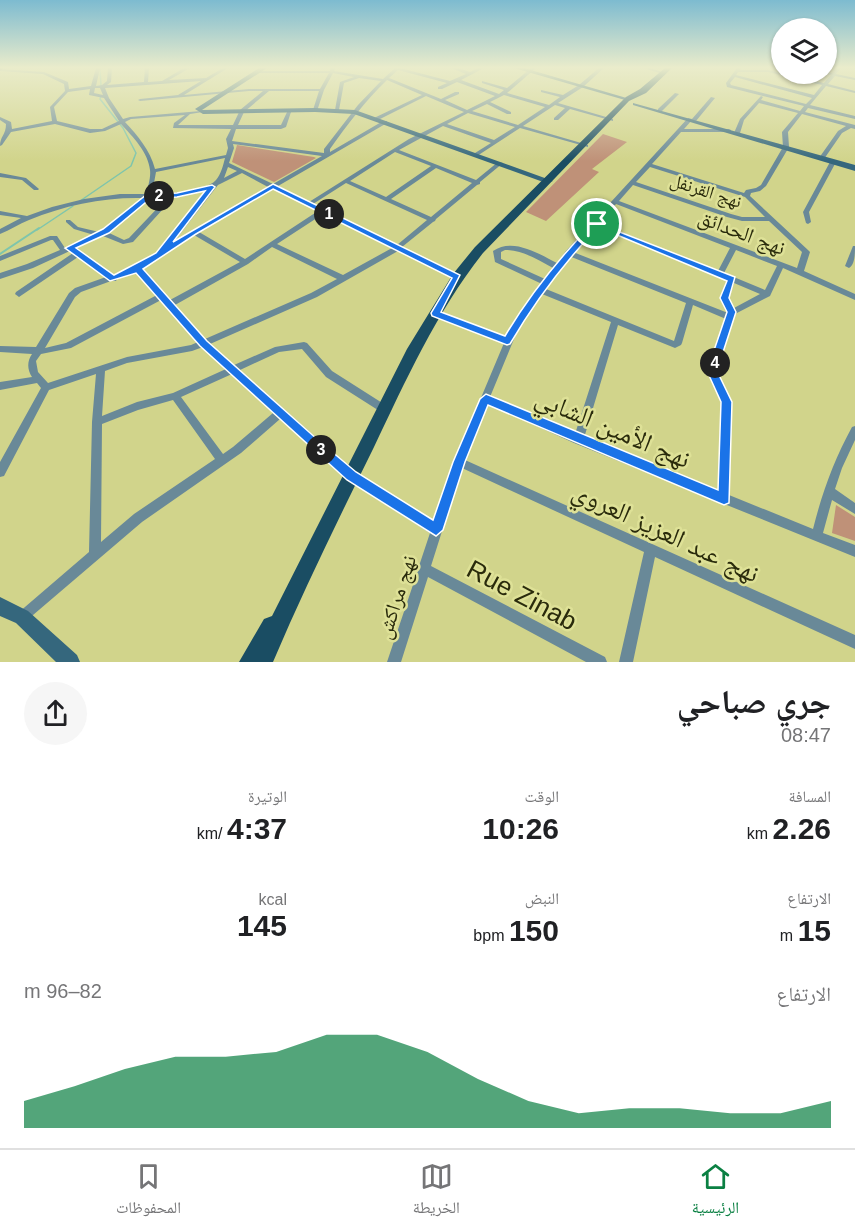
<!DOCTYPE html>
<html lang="ar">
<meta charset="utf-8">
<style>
body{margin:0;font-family:Helvetica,"Noto Naskh Arabic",sans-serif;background:#f6f6f6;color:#202124;direction:rtl;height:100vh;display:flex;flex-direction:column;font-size:22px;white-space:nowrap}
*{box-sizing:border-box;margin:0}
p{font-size:20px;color:#757577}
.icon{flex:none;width:33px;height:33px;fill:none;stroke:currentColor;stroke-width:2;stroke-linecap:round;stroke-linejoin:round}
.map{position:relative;height:662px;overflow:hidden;direction:ltr}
.drawer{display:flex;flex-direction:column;background:#fff;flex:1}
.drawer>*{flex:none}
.tools{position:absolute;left:771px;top:18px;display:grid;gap:12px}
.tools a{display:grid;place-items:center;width:66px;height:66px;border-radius:50%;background:#fff;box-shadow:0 2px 4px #0004;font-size:30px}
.pin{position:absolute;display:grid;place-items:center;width:51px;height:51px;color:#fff;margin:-26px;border:3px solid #fff;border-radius:50%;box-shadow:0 2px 6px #0007}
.km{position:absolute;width:30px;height:30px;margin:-15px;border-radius:50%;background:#222;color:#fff;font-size:16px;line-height:30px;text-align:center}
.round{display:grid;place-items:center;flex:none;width:63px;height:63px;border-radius:32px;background:#f6f6f6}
.head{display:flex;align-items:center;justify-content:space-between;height:102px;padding:0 24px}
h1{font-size:33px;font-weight:700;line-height:45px}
.metrics{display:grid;grid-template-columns:repeat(3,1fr);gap:9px;height:102px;padding:6px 24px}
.metrics div{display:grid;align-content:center}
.metrics b{font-size:30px;font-weight:700}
.metrics small{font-size:16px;font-weight:400}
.metrics p{font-size:16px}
.chart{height:168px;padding:12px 24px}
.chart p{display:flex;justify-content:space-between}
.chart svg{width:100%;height:108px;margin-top:6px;fill:#0b8043;opacity:.7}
.menu{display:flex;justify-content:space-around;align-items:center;height:84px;border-top:2px solid #e0e0e0;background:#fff;font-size:16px;color:#757577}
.menu a{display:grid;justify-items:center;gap:3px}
.menu .selected{color:#0b8043}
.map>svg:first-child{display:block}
.green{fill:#bf9178}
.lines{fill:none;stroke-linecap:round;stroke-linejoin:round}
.stream-far1{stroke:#7ec5ac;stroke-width:1.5}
.stream{stroke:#7ec5ac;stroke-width:2}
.street{fill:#698998;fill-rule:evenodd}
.secondary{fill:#35677d;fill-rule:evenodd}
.primary{fill:#1a4d63;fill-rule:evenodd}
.route{fill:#1a73e8;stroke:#fff;stroke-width:1.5;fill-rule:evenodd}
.labels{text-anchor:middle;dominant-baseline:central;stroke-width:5;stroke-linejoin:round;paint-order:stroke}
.far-street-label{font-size:18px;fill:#2a2b0c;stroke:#dee197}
.street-label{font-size:21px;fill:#2a2b0c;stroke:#dee197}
.near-street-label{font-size:26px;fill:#2a2b0c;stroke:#dee197}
</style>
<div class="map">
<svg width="855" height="662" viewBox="0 0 855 662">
<rect width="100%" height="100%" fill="#d1d48b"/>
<path class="green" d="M603,134L627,142L592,169L599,172L546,221L526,212Z
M237,145L314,157L316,158L274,182L232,162Z
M836,505L855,517V541L832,533Z"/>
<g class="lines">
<path class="stream-far1" d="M100,68L101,86
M80,201L131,166L136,153L123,128L100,99L101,96
M37,230L73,206"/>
<path class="stream" d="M0,254L39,228"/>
<path class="street" d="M96,68H100L96,86L102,85L107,81L108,68H112L111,82L107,85L144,82L145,68H149L148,82L162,81L184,68H190L169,80L206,78L223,68H228L184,95L249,89H320L329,73H258L256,72L258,71H330L331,68H335L334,71L383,79L394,69L392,68H400L450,81L466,74L451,68H458L470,72L478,68H484L461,80L499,94L504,90L482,83V81L507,88L531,68H536L507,93L549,105L560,97L541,92V90L563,95L579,85L599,68H604L583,87L558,103L613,119V121L570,109L558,120H554V118L565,108L555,105L523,126L588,145V147L520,128L477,156L475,155V153L491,143L443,126L399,150L476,180L498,162L503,163L480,182V184L477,185L436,219L435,221L433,222L402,247L460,275L461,277L460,279H454L398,251L317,297L210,344L234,365L275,347L304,342L307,343L332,371L387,406L389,409L387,412L384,413L381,412L326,377L302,349L279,352L240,370L355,472L434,522L454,462L504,343L433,315L432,313L433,311H439L506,337L512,324L542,284L495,262L493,251C513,237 539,254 557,263L566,251L688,118L692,119L711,97L715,98L696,121L692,120L684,129H729L731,130V132H681L652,164L744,193L746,190L756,188L761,185L783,147L782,132L798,113L759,103L744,120L740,133L737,135L734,133L740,119L761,96L763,97L761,100L800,111L804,106L727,87L726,83L737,68H741L740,70H768L824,83L831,75L824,74H826V72L832,73L837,68H841L836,74L855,78V80L835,76L828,84L855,91V93L826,86L810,105L855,116V119L808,108L805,112L855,125V129L851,128L842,133L824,159H820L819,158L838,131L846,126L802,114L788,132L789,147L766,186L760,191L751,193L750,196L808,250L810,252L804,271L855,294V300L783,268L770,296L735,314L716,371L731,403L729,495L813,529C822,493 834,460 852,427L855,426V440L842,468L835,489L855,503V514L832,500L823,533L855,545V557L574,443L488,404L465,460L855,635V649L655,557L633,662H619L644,552L462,468L431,566L605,657L607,662H586L428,577L401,662H387L418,570L417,568L420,563L430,533L347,480L280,419L241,453L142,522L26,621L22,623L18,621L16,617L18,613L89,552L92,422L96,374L49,390L4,476L0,477V462L41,388L37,383L0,390V382L32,377C27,369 27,361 32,354L0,352V346L36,347L69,293L75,288L106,277L78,257L19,297L15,294L16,292L73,253L72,250L33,268L0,279V273L27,264L60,250L53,240H51L0,261V256L50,236H57L65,248L94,235L74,229L66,222V220H70L78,227L99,232L143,198C105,197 65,205 29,220C19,224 10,230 0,234V229L21,218L0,215V211L27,216L52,207L84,199L120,194H146C148,187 151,177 150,170C148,152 133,137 121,124L105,131L90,133L55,124L11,132L2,145L0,146C0,136 6,135 6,124L0,120V117L11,122L12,129L52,121L50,107L65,91L64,84L43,74L0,71V69L44,72L68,82L69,89L91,86ZM398,70L447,83L438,87V89H442L457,82L495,96L467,110L445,100L459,94V92H455L441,99L389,78ZM738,72H768L822,85L814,95L736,75ZM333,73L354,77L340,82L335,110L337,111L339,110L344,83L359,78L381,81L358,105L324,149V153L232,141L236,129H281L286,127L292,109L288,110L281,125H238L244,112L269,91H319L313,110L317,111L324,90ZM735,77L812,98L806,104L731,85L730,83ZM387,80L422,95L374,118V120H378L426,96L464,112L409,139L309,202L278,186L387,123V121H383L330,152V149C347,125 365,101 387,80ZM201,81L178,95L140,99L138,100L140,101L249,91H263L240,110L233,125H178L190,114L203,112L201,111L130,117L123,119L109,98L105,88ZM95,88H100L103,95L94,93ZM90,89L89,95L104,98L119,121L102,129H90L57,121L54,107L68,92ZM504,95L545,107L518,125L472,111L487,104L507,114H511V112L490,102ZM468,113L515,127L494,140L447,124ZM185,115L174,123L173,128L231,129L226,139L228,148L226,155L155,169C150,150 138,136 125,122L131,119ZM233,144L322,156L273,184L229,163L234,148ZM395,152L431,166L386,197L350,181ZM225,158C223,166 221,174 216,180C205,192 168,194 152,194L156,172ZM228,167L237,171L224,178ZM650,167L745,197L765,217H742L731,214L636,182ZM436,168L472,183L431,217L391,199ZM242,173L268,187L192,231L173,243L218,185ZM346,183L427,220L397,245L313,204ZM633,185L727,217L742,221H769L802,252L797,268L619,201ZM209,189L163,246V250L135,267L113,275L75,249L103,236L123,244L133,242L174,197ZM273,189L318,211L245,259L199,232ZM150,198H167L129,238L124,240L107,232ZM616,204L730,248L718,271L599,223ZM323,214L392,248L343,275L277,244ZM596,226L728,281L721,298L728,313L573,252ZM194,235L240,262L170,300L143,269ZM272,247L337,279L311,293L205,339L175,305L248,264ZM505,250C523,250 538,260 553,268L545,279L501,259V252ZM736,250L777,266L765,290L724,273ZM569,256L686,303L674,341L546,289ZM137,272L157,295L66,343L45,348L75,297L81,292L111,281H116L117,279ZM734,283L760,294L734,308L729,298ZM542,294L611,322L575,434L490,397L519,327ZM161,300L198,342L191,345L127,357L48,383L38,372L36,361L41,354L71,348ZM693,305L726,319L708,371L721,403L719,491L584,438L618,325L675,348L681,345L682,343ZM203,347L226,369L173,393L137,402L102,416L105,371L127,363L192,351ZM232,374L273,413L233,447L223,454L181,397ZM173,400L215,459L134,514L101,542L102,424L138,410Z
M643,68H650L665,73L663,74Z
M675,93L679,94L662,111H658V109Z
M833,160L836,162L809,212L811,222L808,224L806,223L803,212L830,162Z
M0,173L26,178L39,189L38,190H34L22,180L0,177Z
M853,246H855C855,253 855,265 849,268L845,266Z"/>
<path class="secondary" d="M0,68H4L0,71Z
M259,68H267L202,110L315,108L355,110L553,181L546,183L354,114L315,112L203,114L195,109Z
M514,68H524L630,99L625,100Z
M633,103L855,165V171L633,105Z
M0,597L28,611L77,655L80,662H56L16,623L0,616Z"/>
<path class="primary" d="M665,68H672L646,93L629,101L483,253C437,311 406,380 374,447C339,518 304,589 273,662H239L264,619L272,616L407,349L453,274L475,247L626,97L640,89Z"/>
</g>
<linearGradient id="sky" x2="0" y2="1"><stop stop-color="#7dbbd0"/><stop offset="0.42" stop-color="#eaeccb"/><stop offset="1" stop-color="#eaeccb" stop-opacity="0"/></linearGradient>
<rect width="855" height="161" fill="url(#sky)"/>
<path class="route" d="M273,184L460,275L441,312L505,336C530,294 560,257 594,222L735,277L729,298L736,312L717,371L732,402L729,503L724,505L488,405L465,462L443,530L436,536L347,480L200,346L136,273L110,281L65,248L103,229L146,195L177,193L212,185L215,187L173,242ZM273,189L452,278L431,313L432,316L507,345L510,344C535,301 564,263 598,227L727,281L720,298L727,312L707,371L721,402L718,490L486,394L480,399L453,462L433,520L356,472L318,440L207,341L143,269L196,234ZM205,191L156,253L114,275L76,248L109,233L151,198L177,197Z"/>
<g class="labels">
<g class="far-street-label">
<text transform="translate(706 191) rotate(18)">نهج القرنفل</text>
</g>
<g class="street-label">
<text transform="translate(742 232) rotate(21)">نهج الحدائق</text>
<text transform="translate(396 597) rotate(-72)">نهج مراكش</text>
</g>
<g class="near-street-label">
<text transform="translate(613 428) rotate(23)">نهج الأمين الشابي</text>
<text transform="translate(666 532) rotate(25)">نهج عبد العزيز العروي</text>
<text transform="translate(522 595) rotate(28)">Rue Zinab</text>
</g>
</g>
</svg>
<div class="tools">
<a><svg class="icon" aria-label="layers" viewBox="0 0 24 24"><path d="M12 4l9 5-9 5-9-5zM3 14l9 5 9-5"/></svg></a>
</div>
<div class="pin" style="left:597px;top:224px;background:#1e9e55"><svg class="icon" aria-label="arrive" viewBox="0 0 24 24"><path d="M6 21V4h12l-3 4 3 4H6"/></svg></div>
<b class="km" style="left:329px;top:214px">1</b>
<b class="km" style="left:159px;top:196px">2</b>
<b class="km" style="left:321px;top:450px">3</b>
<b class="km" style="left:715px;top:363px">4</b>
</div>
<section class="drawer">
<div class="head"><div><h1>جري صباحي</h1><p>08:47</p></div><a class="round"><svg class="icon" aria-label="share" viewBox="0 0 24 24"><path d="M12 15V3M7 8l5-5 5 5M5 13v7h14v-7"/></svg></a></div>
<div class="metrics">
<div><p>المسافة</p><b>2.26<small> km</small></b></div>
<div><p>الوقت</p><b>10:26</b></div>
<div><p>الوتيرة</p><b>4:37<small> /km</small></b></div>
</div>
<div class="metrics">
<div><p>الارتفاع</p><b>15<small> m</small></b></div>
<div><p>النبض</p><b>150<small> bpm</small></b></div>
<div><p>kcal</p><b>145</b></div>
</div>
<div class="chart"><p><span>الارتفاع</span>82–96 m</p>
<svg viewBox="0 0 160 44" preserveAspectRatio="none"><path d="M0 44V33L10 27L20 20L30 15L40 15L50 13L60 6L70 6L80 13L90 24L100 33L110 38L120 36L130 36L140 38L150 38L160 33V44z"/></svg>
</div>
</section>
<nav class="menu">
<a class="selected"><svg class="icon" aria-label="home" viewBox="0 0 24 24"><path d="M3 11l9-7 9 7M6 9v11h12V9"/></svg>الرئيسية</a>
<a><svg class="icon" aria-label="map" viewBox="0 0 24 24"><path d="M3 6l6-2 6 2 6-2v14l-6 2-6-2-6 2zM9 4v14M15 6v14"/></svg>الخريطة</a>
<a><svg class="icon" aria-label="saved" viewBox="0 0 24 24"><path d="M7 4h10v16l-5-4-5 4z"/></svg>المحفوظات</a>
</nav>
